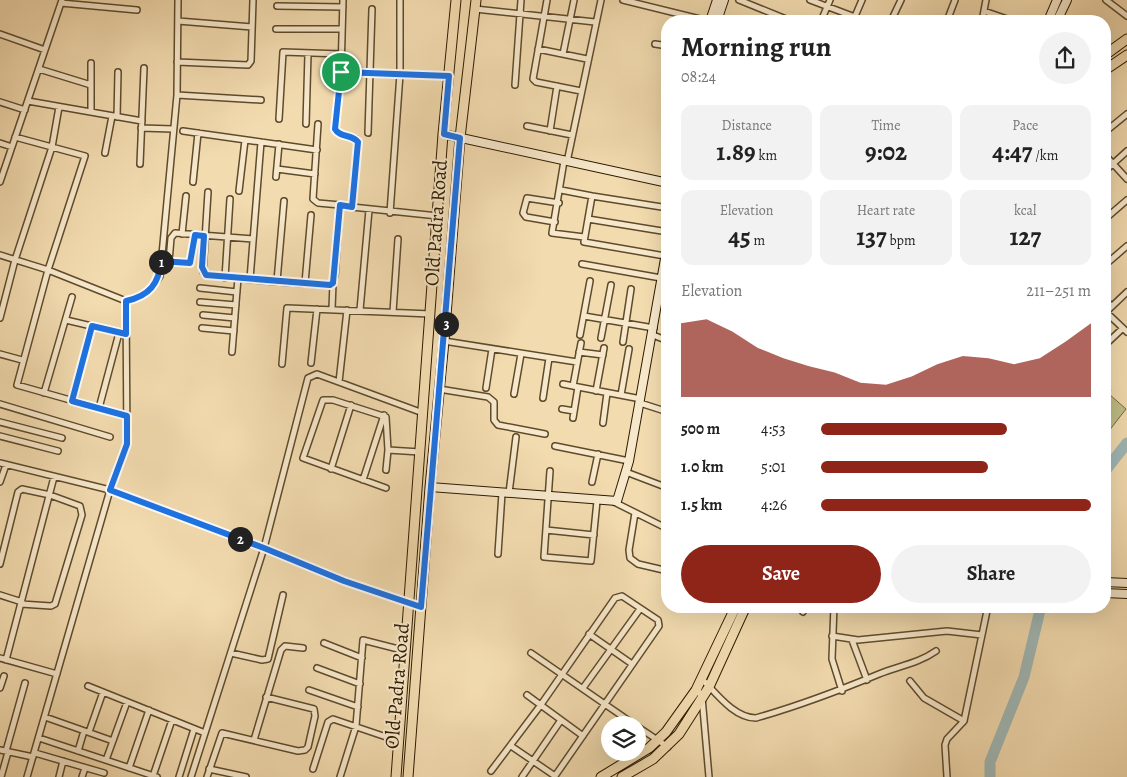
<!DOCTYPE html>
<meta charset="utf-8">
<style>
body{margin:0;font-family:Alegreya,serif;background:#f2f2f2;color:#222;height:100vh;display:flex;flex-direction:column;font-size:19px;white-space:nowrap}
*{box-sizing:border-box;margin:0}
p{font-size:16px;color:#767676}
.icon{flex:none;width:28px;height:28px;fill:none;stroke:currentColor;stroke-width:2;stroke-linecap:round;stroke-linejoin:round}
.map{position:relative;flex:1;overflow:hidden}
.side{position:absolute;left:661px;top:15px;width:450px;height:598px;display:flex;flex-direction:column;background:#fff;border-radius:20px;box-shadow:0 5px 20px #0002}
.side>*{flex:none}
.fabs{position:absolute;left:601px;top:716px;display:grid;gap:10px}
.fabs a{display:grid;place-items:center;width:45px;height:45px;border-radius:50%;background:#fff;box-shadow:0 5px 20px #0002;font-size:25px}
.pin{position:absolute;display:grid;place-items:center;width:42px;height:42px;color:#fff;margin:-21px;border:2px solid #fff;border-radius:50%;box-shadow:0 1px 5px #0007}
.km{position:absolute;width:25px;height:25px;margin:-12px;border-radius:50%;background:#222;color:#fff;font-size:14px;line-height:25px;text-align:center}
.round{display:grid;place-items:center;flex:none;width:52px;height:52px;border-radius:26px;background:#f2f2f2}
.summary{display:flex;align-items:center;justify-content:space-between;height:85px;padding:0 20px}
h1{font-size:28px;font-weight:700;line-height:38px}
.metrics{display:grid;grid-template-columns:repeat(3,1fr);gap:8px;height:85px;padding:5px 20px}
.metrics div{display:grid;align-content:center;border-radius:12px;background:#f2f2f2;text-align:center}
.metrics b{font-size:25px;font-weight:700}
.metrics small{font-size:14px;font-weight:400}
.metrics p{font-size:14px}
.chart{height:140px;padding:10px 20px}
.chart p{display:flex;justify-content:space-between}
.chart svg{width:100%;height:90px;margin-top:5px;fill:#8f2418;opacity:.7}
.primary-button{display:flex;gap:10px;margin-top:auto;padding:10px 20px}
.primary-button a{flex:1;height:58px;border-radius:30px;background:#8f2418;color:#fff;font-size:20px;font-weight:700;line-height:58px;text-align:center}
.primary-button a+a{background:#f2f2f2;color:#222}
ul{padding:0 20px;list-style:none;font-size:16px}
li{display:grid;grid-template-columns:80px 60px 1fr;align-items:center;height:38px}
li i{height:12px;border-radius:6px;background:#8f2418}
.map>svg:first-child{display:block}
.park{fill:#bfbe87;stroke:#766c44}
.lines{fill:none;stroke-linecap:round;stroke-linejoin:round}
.river{stroke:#a0b8b6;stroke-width:11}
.street-casing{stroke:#5e4b2c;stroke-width:8}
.secondary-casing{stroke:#2d1b00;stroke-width:10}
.primary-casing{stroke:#2d1b00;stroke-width:11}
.street{stroke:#f7e8cb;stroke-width:5}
.secondary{stroke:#f7e8cb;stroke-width:8}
.primary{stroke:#f2dbaf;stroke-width:9}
.route-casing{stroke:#fff;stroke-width:10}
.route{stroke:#1a73e8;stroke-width:6}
.labels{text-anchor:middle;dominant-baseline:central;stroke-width:4;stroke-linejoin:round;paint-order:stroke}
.street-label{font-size:20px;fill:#2d1b00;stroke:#f7e8cb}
</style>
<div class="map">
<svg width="1127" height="777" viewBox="0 0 1127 777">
<rect width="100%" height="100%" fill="#f2dbaf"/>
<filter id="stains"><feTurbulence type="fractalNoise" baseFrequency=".004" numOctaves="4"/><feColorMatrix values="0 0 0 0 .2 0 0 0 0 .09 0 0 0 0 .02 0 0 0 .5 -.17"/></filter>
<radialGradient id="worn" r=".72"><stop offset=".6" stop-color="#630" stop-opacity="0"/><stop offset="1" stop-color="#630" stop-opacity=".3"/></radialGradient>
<path class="park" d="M1109,394L1126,409L1105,436V402Z"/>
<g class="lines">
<path class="river" d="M1105,471L1127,443
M990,777V762L1024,677L1041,606"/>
<defs>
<path id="street" d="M343,0L341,72L449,76
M547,0L533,79L536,82L581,91
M623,0L708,21
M739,0L791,21
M810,0L855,17
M1106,0L1127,16
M61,3L137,10
M277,6L343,7
M475,9L595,22
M984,11L1013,21
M178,21L252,27
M821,21L830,0
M853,21L862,0
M891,21L901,0
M947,21L955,0
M982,21L986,0
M276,29H342
M0,34L45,50
M655,44L668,46
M538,49L587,59
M563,54L574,0
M177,62L248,65L251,61L253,0
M39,69L91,85
M341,72L335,129L340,134L356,139L358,142L352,207L438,216
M515,85L521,0
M177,95L261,100
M28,101L142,121
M0,102L25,110
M91,112V63
M117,117L118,72
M279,119L283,52L342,54
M306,124L308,54
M318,124L313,199L318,203L340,205
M527,126L572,135
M141,128L173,129
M183,131L317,150
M550,131L557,86
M1105,132L1127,114
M368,133L372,9
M15,137L85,156L48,270L17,385L127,416
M0,143L12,147
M105,153L112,116
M1105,155L1127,179
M564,161L552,233L584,237
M567,162L601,0
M140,164L144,68
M277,169L315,174
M1105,171L1127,151
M276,177L279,144
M0,182L62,0
M193,182L198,133
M561,190L592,196
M239,191L245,140
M208,192L203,272C210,279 313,284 331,285L335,276L340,205L352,207
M390,213L400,74V1
M588,219L668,232
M1105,219L1127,200
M555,222L526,217L523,213L527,198L559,203
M182,234L186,196
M0,255L48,270L126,301L127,444L110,490L27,777
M665,256L584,242L592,196L668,208
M166,261L190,263L195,235
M169,262L171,238L175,233L253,239
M582,264L661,278
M1105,265L1127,246
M225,278L230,199
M250,279L261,142
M277,281L284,201
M305,283L311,215
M200,288L237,292
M1105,299L1111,306
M126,301C143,297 151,290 160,276L177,95L178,0
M200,302L236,305
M332,309L333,283
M360,310L369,210
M393,312L398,239
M1106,312L1127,332
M1105,313L1127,292
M203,315L235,318
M584,316L654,328
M0,318L15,260L52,147L59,107
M66,320L121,333
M202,328L234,331
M580,335L590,281
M653,335L668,341
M601,338L611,285
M444,341L577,362
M623,342L631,289
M581,343L573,386L641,399
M1105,345L1123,328
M232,352L238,278
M579,352L603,355
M0,354L22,360
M311,363L317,309
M282,364L287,308L431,314
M339,382L347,310
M563,384L573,386
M1105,387L1107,390
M486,388L492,349
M439,389L488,397L494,402V420L498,425L545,434
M596,391L604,348
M44,393L72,297
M514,394L521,354
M621,395L629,349
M543,398L549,358
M72,401L92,326
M640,403L668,412
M0,404L110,437
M99,408L119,333
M562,409L574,411
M573,418L578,387
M0,422L62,438
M603,423L607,393
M0,436L58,451
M555,446L629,461
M388,450L420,452
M0,463L110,490L264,548L344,581L421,607
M331,469L351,405
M386,470L388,450L386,417L333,400H323L303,458L386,488
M550,471L544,557L591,561L597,501
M626,472L668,488
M363,480L384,415
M0,482L6,465
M592,482L598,454
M509,493L516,437
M614,502L668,529
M635,513L629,550L630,558L638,564L668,571
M546,530L594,535
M498,554L502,493
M0,564L18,492L22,489L50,495L80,506L82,515L55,604L51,606L21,604
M0,595L22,602
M834,606L832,659L842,691
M956,606L987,609
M803,612L806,606
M589,634L632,664
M832,636L858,640L947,631L982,635
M852,640L867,680
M324,643L362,658
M231,653L262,660L268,659L283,595
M531,653L635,725
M0,658L57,674
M6,660L54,477
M317,668L360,684
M702,679C716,693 734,718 756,718C798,706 838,691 879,674C899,666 919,663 936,651
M910,681L924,698L964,721
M88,686L205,733
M0,688L4,676
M583,688L640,609
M697,689L702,697L709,777
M309,690L358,707
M527,695L583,736
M45,717L113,741
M638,727L668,747
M89,732L103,692
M39,738L157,777
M254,740L281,650L285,646L303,648
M0,750L33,757
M6,751L25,683
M78,751L84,731
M35,753L104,773
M106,760L127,702
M129,768L149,710
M209,769L246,777
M313,769L328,722L333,719L398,741
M491,771L540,706L615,598L622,596L658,620L659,626L555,776L511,746
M153,776L172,720
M1,777L8,752
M59,777L63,761
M82,777L85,768
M179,777L194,729
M191,777L264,548L308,378L317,374L423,413
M207,777L222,733L298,751L305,750L308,747L315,716L314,709L266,697
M340,777L356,726L363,640L406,651
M522,777L561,720
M947,777L945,745L947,739L964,721L988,606"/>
<path id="secondary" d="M710,21L717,0
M717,21L724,0
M1048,21L1057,0
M1057,21L1067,0
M443,134L668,183
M430,487L617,501L629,461L668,242
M1105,582L1127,583
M1105,593L1127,594"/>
<path id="primary" d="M1105,55L1127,39
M1105,70L1127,55
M396,777L443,134L456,0
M408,777L430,487L444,341L460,138L476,0
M601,777L649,748L666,732L696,690L736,606
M622,777L653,759L679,734L709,687L746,606"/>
</defs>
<use href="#street" class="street-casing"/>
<use href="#secondary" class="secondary-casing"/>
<use href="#primary" class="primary-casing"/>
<use href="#street" class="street"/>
<use href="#secondary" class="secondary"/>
<use href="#primary" class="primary"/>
</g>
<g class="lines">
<defs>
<path id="route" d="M341,72L449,76L444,134L460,138L421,607L344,581L264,548L110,490L127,444V416L72,401L92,326L126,334V301C149,296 159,284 161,261L190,263L195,235L204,236L202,267L206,275L330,285L333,283L340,205L352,207L358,142C352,134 340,138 335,129Z"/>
</defs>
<use href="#route" class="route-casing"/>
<use href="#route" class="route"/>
</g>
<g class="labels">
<g class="street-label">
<text transform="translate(436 223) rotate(-86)">Old Padra Road</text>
<text transform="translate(397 686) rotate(-85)">Old Padra Road</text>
</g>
</g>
<rect width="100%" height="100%" filter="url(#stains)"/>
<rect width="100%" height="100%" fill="url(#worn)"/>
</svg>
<div class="fabs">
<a><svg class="icon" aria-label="layers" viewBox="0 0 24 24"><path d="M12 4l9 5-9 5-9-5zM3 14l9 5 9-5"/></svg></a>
</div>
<div class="pin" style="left:341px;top:72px;background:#1e9e55"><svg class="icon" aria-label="arrive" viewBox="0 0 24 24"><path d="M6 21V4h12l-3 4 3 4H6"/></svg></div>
<b class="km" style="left:161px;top:262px">1</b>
<b class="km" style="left:240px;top:539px">2</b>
<b class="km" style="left:446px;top:324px">3</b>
<section class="side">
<div class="summary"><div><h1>Morning run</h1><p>08:24</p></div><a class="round"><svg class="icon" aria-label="share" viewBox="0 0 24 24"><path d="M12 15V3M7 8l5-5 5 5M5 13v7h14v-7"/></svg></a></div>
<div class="metrics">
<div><p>Distance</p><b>1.89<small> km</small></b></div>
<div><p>Time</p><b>9:02</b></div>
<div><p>Pace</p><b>4:47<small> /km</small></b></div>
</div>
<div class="metrics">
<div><p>Elevation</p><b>45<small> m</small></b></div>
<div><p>Heart rate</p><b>137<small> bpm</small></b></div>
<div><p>kcal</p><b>127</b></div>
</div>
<div class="chart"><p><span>Elevation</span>211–251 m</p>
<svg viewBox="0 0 160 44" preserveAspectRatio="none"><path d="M0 44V8L10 6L20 12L30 20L40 25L50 29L60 32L70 37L80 38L90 34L100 28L110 24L120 25L130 28L140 25L150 17L160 8V44z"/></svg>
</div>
<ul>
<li><b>500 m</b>4:53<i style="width:69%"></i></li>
<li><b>1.0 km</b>5:01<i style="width:62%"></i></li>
<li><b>1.5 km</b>4:26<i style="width:100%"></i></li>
</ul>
<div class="primary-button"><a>Save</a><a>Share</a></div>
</section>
</div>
